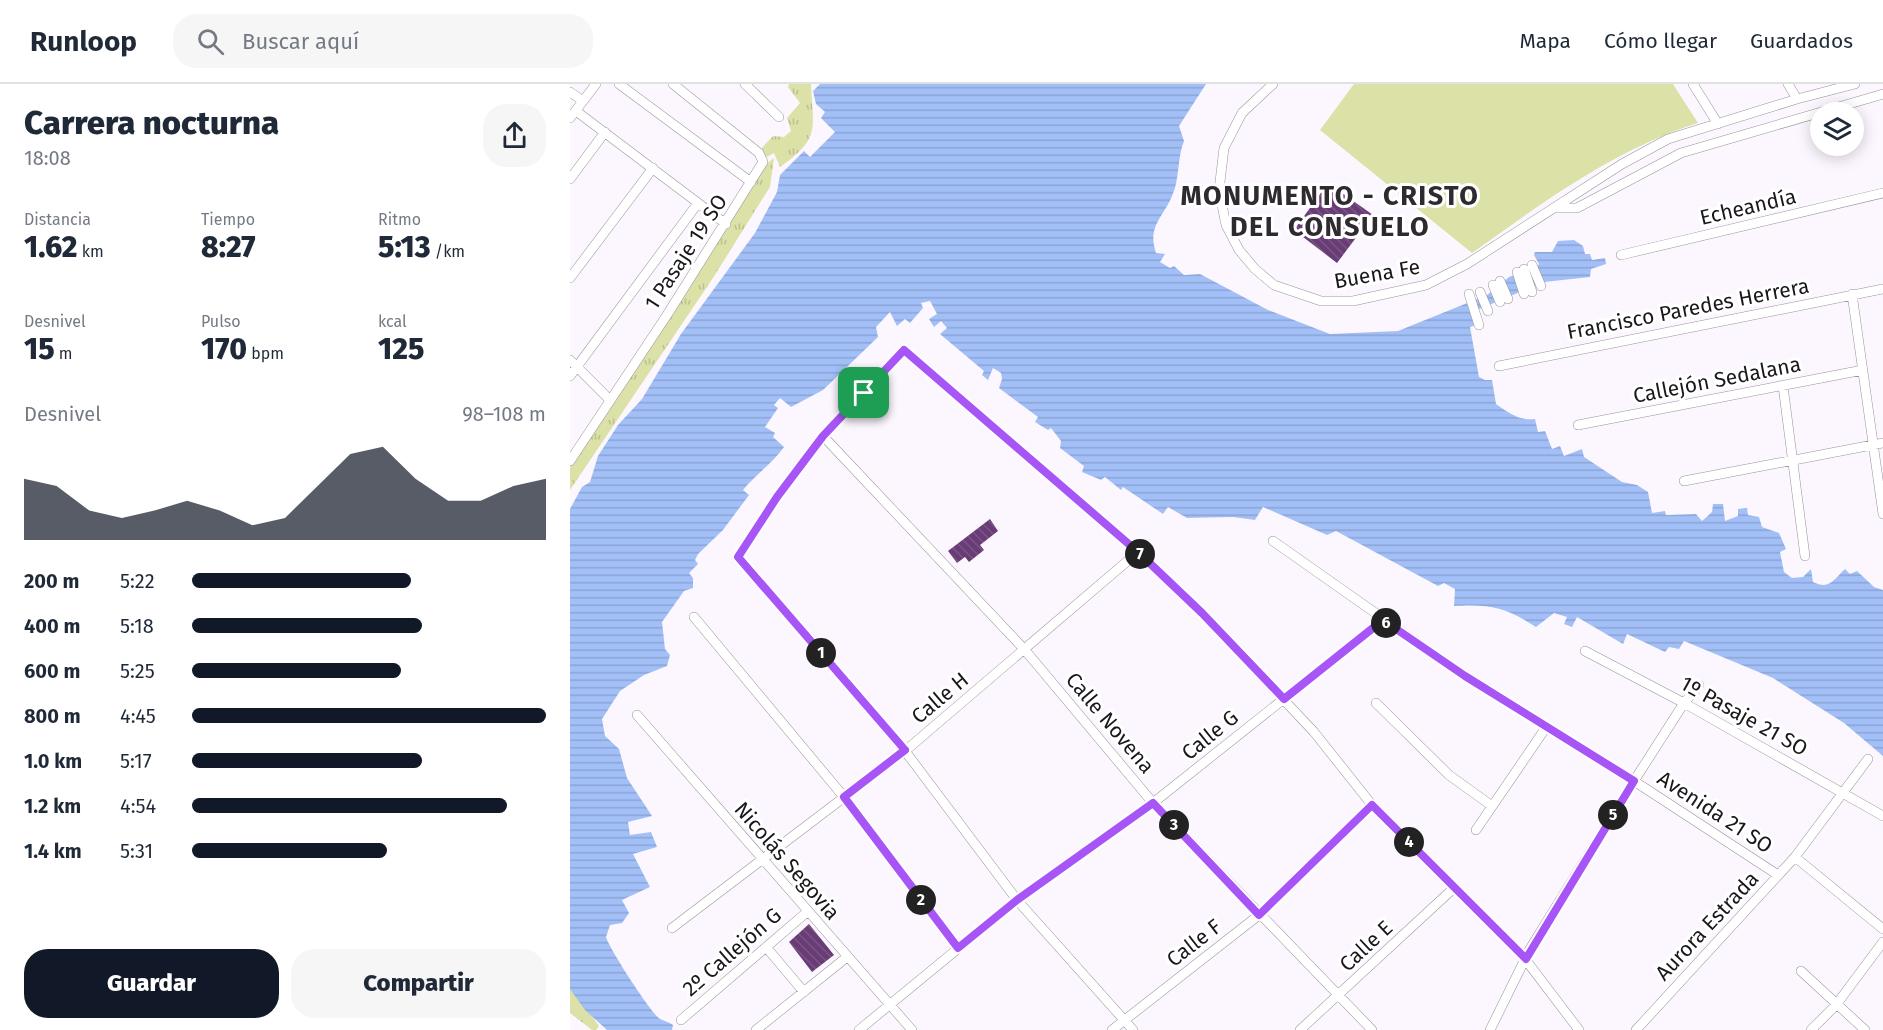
<!DOCTYPE html>
<html lang="es">
<meta charset="utf-8">
<style>
body{margin:0;font-family:"Fira Sans",sans-serif;background:#f6f6f7;color:#1f2937;height:100vh;display:flex;flex-direction:column;font-size:22px;white-space:nowrap}
*{box-sizing:border-box;margin:0}
p{font-size:20px;color:#747a83}
.icon{flex:none;width:33px;height:33px;fill:none;stroke:currentColor;stroke-width:2;stroke-linecap:round;stroke-linejoin:round}
.map{position:relative;flex:1;overflow:hidden}
.details{display:flex;flex-direction:column;background:#fff;width:570px}
.details>*{flex:none}
.tools{position:absolute;left:1240px;top:18px;display:grid;gap:12px}
.tools a{display:grid;place-items:center;width:54px;height:54px;border-radius:50%;background:#fff;box-shadow:0 3px 15px #0003;font-size:30px}
.pin{position:absolute;display:grid;place-items:center;width:51px;height:51px;color:#fff;margin:-26px;border-radius:12px;box-shadow:0 3px 9px #0006}
.km{position:absolute;width:30px;height:30px;margin:-15px;border-radius:50%;background:#222;color:#fff;font-size:16px;line-height:30px;text-align:center}
.round{display:grid;place-items:center;flex:none;width:63px;height:63px;border-radius:24px;background:#f6f6f7}
.headline{display:flex;align-items:center;justify-content:space-between;height:102px;padding:0 24px}
h1{font-size:33px;font-weight:800;line-height:45px}
.metrics{display:grid;grid-template-columns:repeat(3,1fr);gap:9px;height:102px;padding:6px 24px}
.metrics div{display:grid;align-content:center}
.metrics b{font-size:30px;font-weight:800}
.metrics small{font-size:16px;font-weight:400}
.metrics p{font-size:16px}
.chart{height:168px;padding:12px 24px}
.chart p{display:flex;justify-content:space-between}
.chart svg{width:100%;height:108px;margin-top:6px;fill:#111827;opacity:.7}
.action{display:flex;gap:12px;margin-top:auto;padding:12px 24px}
.action a{flex:1;height:69px;border-radius:24px;background:#111827;color:#fff;font-size:24px;font-weight:800;line-height:69px;text-align:center}
.action a+a{background:#f6f6f7;color:#1f2937}
ul{padding:0 24px;list-style:none;font-size:20px}
li{display:grid;grid-template-columns:96px 72px 1fr;align-items:center;height:45px}
li i{height:15px;border-radius:8px;background:#111827}
header{display:flex;align-items:center;gap:36px;box-sizing:border-box;height:84px;padding:0 30px;background:#fff;border-bottom:2px solid #e0e1e3}
header strong{font-size:28px}
nav{display:flex;gap:33px;margin-inline-start:auto;font-size:21px}
.search{width:420px;height:54px;background:#f6f6f7;display:flex;align-items:center;gap:15px;box-sizing:border-box;padding:0 21px;border-radius:24px;color:#747a83;font-size:22px}
main{display:flex;flex:1;min-height:0}
.map>svg:first-child{display:block}
.grass{fill:#dce1a7}
.park{fill:url(#park-tufts)}
.water{fill:url(#water-rules)}
.building{fill:url(#building-back-hatch)}
.lines{fill:none;stroke-linecap:round;stroke-linejoin:round}
.street-casing{stroke:#98939a;stroke-width:10}
.street{stroke:#fff;stroke-width:9}
.route-casing{stroke:#fff;stroke-width:12}
.route{stroke:#a855f7;stroke-width:8}
.labels{text-anchor:middle;dominant-baseline:central;stroke-width:6;stroke-linejoin:round;paint-order:stroke}
.street-label{font-size:21px;fill:#19171a;stroke:#fff}
.district-label{font-size:27px;font-weight:bold;letter-spacing:1.5px;fill:#2e2a2f;stroke:#fff}
</style>
<header>
<strong>Runloop</strong>
<div class="search"><svg class="icon" aria-label="search" viewBox="0 0 24 24"><circle cx="10" cy="10" r="6"/><path d="M15 15l6 6"/></svg>Buscar aquí</div>
<nav><a>Mapa</a><a>Cómo llegar</a><a>Guardados</a></nav>
</header>
<main>
<section class="details">
<div class="headline"><div><h1>Carrera nocturna</h1><p>18:08</p></div><a class="round"><svg class="icon" aria-label="share" viewBox="0 0 24 24"><path d="M12 15V3M7 8l5-5 5 5M5 13v7h14v-7"/></svg></a></div>
<div class="metrics">
<div><p>Distancia</p><b>1.62<small> km</small></b></div>
<div><p>Tiempo</p><b>8:27</b></div>
<div><p>Ritmo</p><b>5:13<small> /km</small></b></div>
</div>
<div class="metrics">
<div><p>Desnivel</p><b>15<small> m</small></b></div>
<div><p>Pulso</p><b>170<small> bpm</small></b></div>
<div><p>kcal</p><b>125</b></div>
</div>
<div class="chart"><p><span>Desnivel</span>98–108 m</p>
<svg viewBox="0 0 160 44" preserveAspectRatio="none"><path d="M0 44V19L10 22L20 32L30 35L40 32L50 28L60 32L70 38L80 35L90 22L100 9L110 6L120 19L130 28L140 28L150 22L160 19V44z"/></svg>
</div>
<ul>
<li><b>200 m</b>5:22<i style="width:62%"></i></li>
<li><b>400 m</b>5:18<i style="width:65%"></i></li>
<li><b>600 m</b>5:25<i style="width:59%"></i></li>
<li><b>800 m</b>4:45<i style="width:100%"></i></li>
<li><b>1.0 km</b>5:17<i style="width:65%"></i></li>
<li><b>1.2 km</b>4:54<i style="width:89%"></i></li>
<li><b>1.4 km</b>5:31<i style="width:55%"></i></li>
</ul>
<div class="action"><a>Guardar</a><a>Compartir</a></div>
</section>
<div class="map">
<svg width="1313" height="946" viewBox="0 0 1313 946">
<defs>
<pattern id="park-tufts" width="24" height="20" patternUnits="userSpaceOnUse" patternTransform="scale(1.5)"><rect width="24" height="20" fill="#dce1a7"/><path d="M3 7l-1-3M5 7V3M7 7l1-3M15 17l-1-3M17 17v-4M19 17l1-3" fill="none" stroke="#bcc08f"/></pattern>
<pattern id="water-rules" width="6" height="5" patternUnits="userSpaceOnUse" patternTransform="scale(1.5)"><rect width="6" height="5" fill="#a2c0f7"/><path d="M0 2.5h6" fill="none" stroke="#8ba4d3"/></pattern>
<pattern id="building-back-hatch" width="6" height="6" patternUnits="userSpaceOnUse" patternTransform="scale(1.5)"><rect width="6" height="6" fill="#693c77"/><path d="M-1 5l2 2M0 0l6 6M5-1l2 2" fill="none" stroke="#795584"/></pattern>
</defs>
<rect width="100%" height="100%" fill="#fcf7fe"/>
<path class="grass" d="M784,0H1103L1128,39C1045,65 972,119 902,169L750,46Z"/>
<path class="park" d="M219,0H241C243,45 251,54 210,83L204,69L197,73L190,66L203,52L214,53L221,47L217,34L230,19L218,3Z
M204,74L200,103L143,194L0,406V382L195,81Z
M0,902L29,942L26,946H22L0,929Z"/>
<path class="water" d="M250,0H636L609,42L614,57C607,74 610,95 602,112C593,134 577,142 586,169L595,170L590,178L600,184L604,182L614,191L630,190L698,226L760,250L828,247L917,211L939,193L967,183L969,180L964,171L965,168H982L988,157L1004,156L1013,162L1015,170H1020L1022,176L1035,174L1036,180L1021,185L1020,193L974,198L907,226L912,239L900,243L909,293L915,296H922L926,320C939,329 949,337 965,335L968,348L975,347L982,365L990,362L994,372L1012,365L1014,373L1052,398L1067,401L1078,408L1082,429L1095,427L1096,431L1126,430L1132,437L1142,428L1143,420H1153L1155,437L1168,432V425L1177,424L1178,431L1189,433L1192,443L1209,449L1216,465L1210,468L1214,488L1222,494L1233,493L1241,485L1243,498C1260,506 1263,496 1275,485L1280,490L1287,487L1304,503L1313,506V672L1274,639L1203,594L1114,557L1109,565L1099,563L1095,568L1057,550L1053,560L1007,533L1002,543L994,540L997,533L984,529L966,543C935,523 920,520 884,522L885,505L874,499L868,502L766,447L757,451L693,423L685,436L663,433L617,434L598,423L593,430L553,403L551,406L535,393L531,396L512,388L514,382L490,364L491,357L481,344L478,346L465,338L468,333L429,304L432,295L431,289L423,284L418,296L412,291L414,287L370,250L377,244L371,237L364,243L359,235L367,230L360,217L351,219L353,224L340,239L335,235L327,242L320,228L306,243L308,253L253,306L221,323L210,314L204,321L208,324L195,343L205,349L203,353L214,363C203,379 186,390 173,406L179,411L153,446L128,470L125,476L128,480L119,489L123,494V504L114,507L92,538L95,565L100,571L97,582L74,591L50,607L32,635L35,652L49,665L57,694L82,732L58,738L60,751L81,748L87,763L63,770L80,803L52,816L59,829L52,839L40,841L36,853C39,864 80,928 90,935C94,937 99,938 103,941L102,946H37L15,926L0,905V425L12,403L20,398L28,372L48,341L72,315L111,250L185,149L207,108L210,91L234,67L240,73L265,48L251,34L255,28L246,20L243,7Z"/>
<path class="building" d="M758,99L803,131L767,179L724,146Z
M420,435L428,447L410,461L414,466L399,478L395,473L387,479L378,467Z
M239,840L264,871L242,888L219,858Z"/>
<g class="lines">
<defs>
<path id="street" d="M49,0L181,98
M175,0L209,33
M703,0L672,29L654,64L649,106L656,141L669,166L685,185L704,201L751,217H783L856,201L897,180L1052,80L1098,55L1227,15L1285,0
M1123,0L1148,40
M1218,0L1227,15
M0,8L13,17
M6,27L156,140
M0,34L26,0
M0,95L35,48
M984,124H1007L1111,69L1313,10
M1051,171L1313,109
M962,181L971,202
M954,185L962,208
M947,188L954,210
M0,194L83,84
M930,197L938,215
M923,201L930,218
M910,208L918,227
M899,210L909,241
M1282,210L1313,430
M0,276L40,316
M929,282L1313,205
M0,292L128,119
M1213,302L1235,472
M1008,341L1293,286
M253,352L454,565L583,719L802,946
M0,377L97,231L193,78L189,69L103,0
M1114,397L1313,359
M703,457L895,592L1064,697L1208,791
M124,533L274,713L388,864
M1015,567L1114,619L1313,732
M806,619L879,691L922,722
M67,631L342,946
M906,746L977,642
M1225,773L1313,845
M102,844L335,667L568,468
M196,863L234,908
M1231,887L1295,946
M111,936L237,828
M186,946L277,873
M289,946L447,816L583,719L813,536
M542,946L689,831L802,721
M563,946L447,816L335,667L168,473L207,413L253,352L334,266L568,468L632,529L744,648L802,721L955,875L1009,946
M730,946L885,803
M920,946L960,865L1064,697L1114,619L1129,601
M1066,946L1225,773L1298,675
M1241,946L1266,921L1313,858"/>
</defs>
<use href="#street" class="street-casing"/>
<use href="#street" class="street"/>
</g>
<g class="lines">
<defs>
<path id="route" d="M334,266L568,468L632,529L714,615L813,536L895,592L1064,697L956,875L802,721L689,831L583,719L447,816L388,864L274,713L335,666L168,473L207,413L253,352Z"/>
</defs>
<use href="#route" class="route-casing"/>
<use href="#route" class="route"/>
</g>
<g class="labels">
<g class="street-label">
<text transform="translate(1178 123) rotate(-13)">Echeandía</text>
<text transform="translate(116 168) rotate(-57)">1 Pasaje 19 SO</text>
<text transform="translate(807 190) rotate(-10)">Buena Fe</text>
<text transform="translate(1118 225) rotate(-11)">Francisco Paredes Herrera</text>
<text transform="translate(1147 296) rotate(-11)">Callejón Sedalana</text>
<text transform="translate(370 614) rotate(-40)">Calle H</text>
<text transform="translate(1174 632) rotate(29)">1º Pasaje 21 SO</text>
<text transform="translate(540 639) rotate(50)">Calle Novena</text>
<text transform="translate(640 651) rotate(-39)">Calle G</text>
<text transform="translate(1145 728) rotate(33)">Avenida 21 SO</text>
<text transform="translate(217 777) rotate(49)">Nicolás Segovia</text>
<text transform="translate(1137 842) rotate(-47)">Aurora Estrada</text>
<text transform="translate(624 859) rotate(-38)">Calle F</text>
<text transform="translate(796 862) rotate(-43)">Calle E</text>
<text transform="translate(162 868) rotate(-41)">2º Callejón G</text>
</g>
<g class="district-label">
<text x="760" y="112">MONUMENTO - CRISTO<tspan x="760" dy="31">DEL CONSUELO</tspan></text>
</g>
</g>
</svg>
<div class="tools">
<a><svg class="icon" aria-label="layers" viewBox="0 0 24 24"><path d="M12 4l9 5-9 5-9-5zM3 14l9 5 9-5"/></svg></a>
</div>
<div class="pin" style="left:294px;top:309px;background:#1e9e55"><svg class="icon" aria-label="arrive" viewBox="0 0 24 24"><path d="M6 21V4h12l-3 4 3 4H6"/></svg></div>
<b class="km" style="left:251px;top:569px">1</b>
<b class="km" style="left:351px;top:816px">2</b>
<b class="km" style="left:604px;top:741px">3</b>
<b class="km" style="left:839px;top:758px">4</b>
<b class="km" style="left:1043px;top:731px">5</b>
<b class="km" style="left:816px;top:539px">6</b>
<b class="km" style="left:570px;top:470px">7</b>
</div>
</main>
